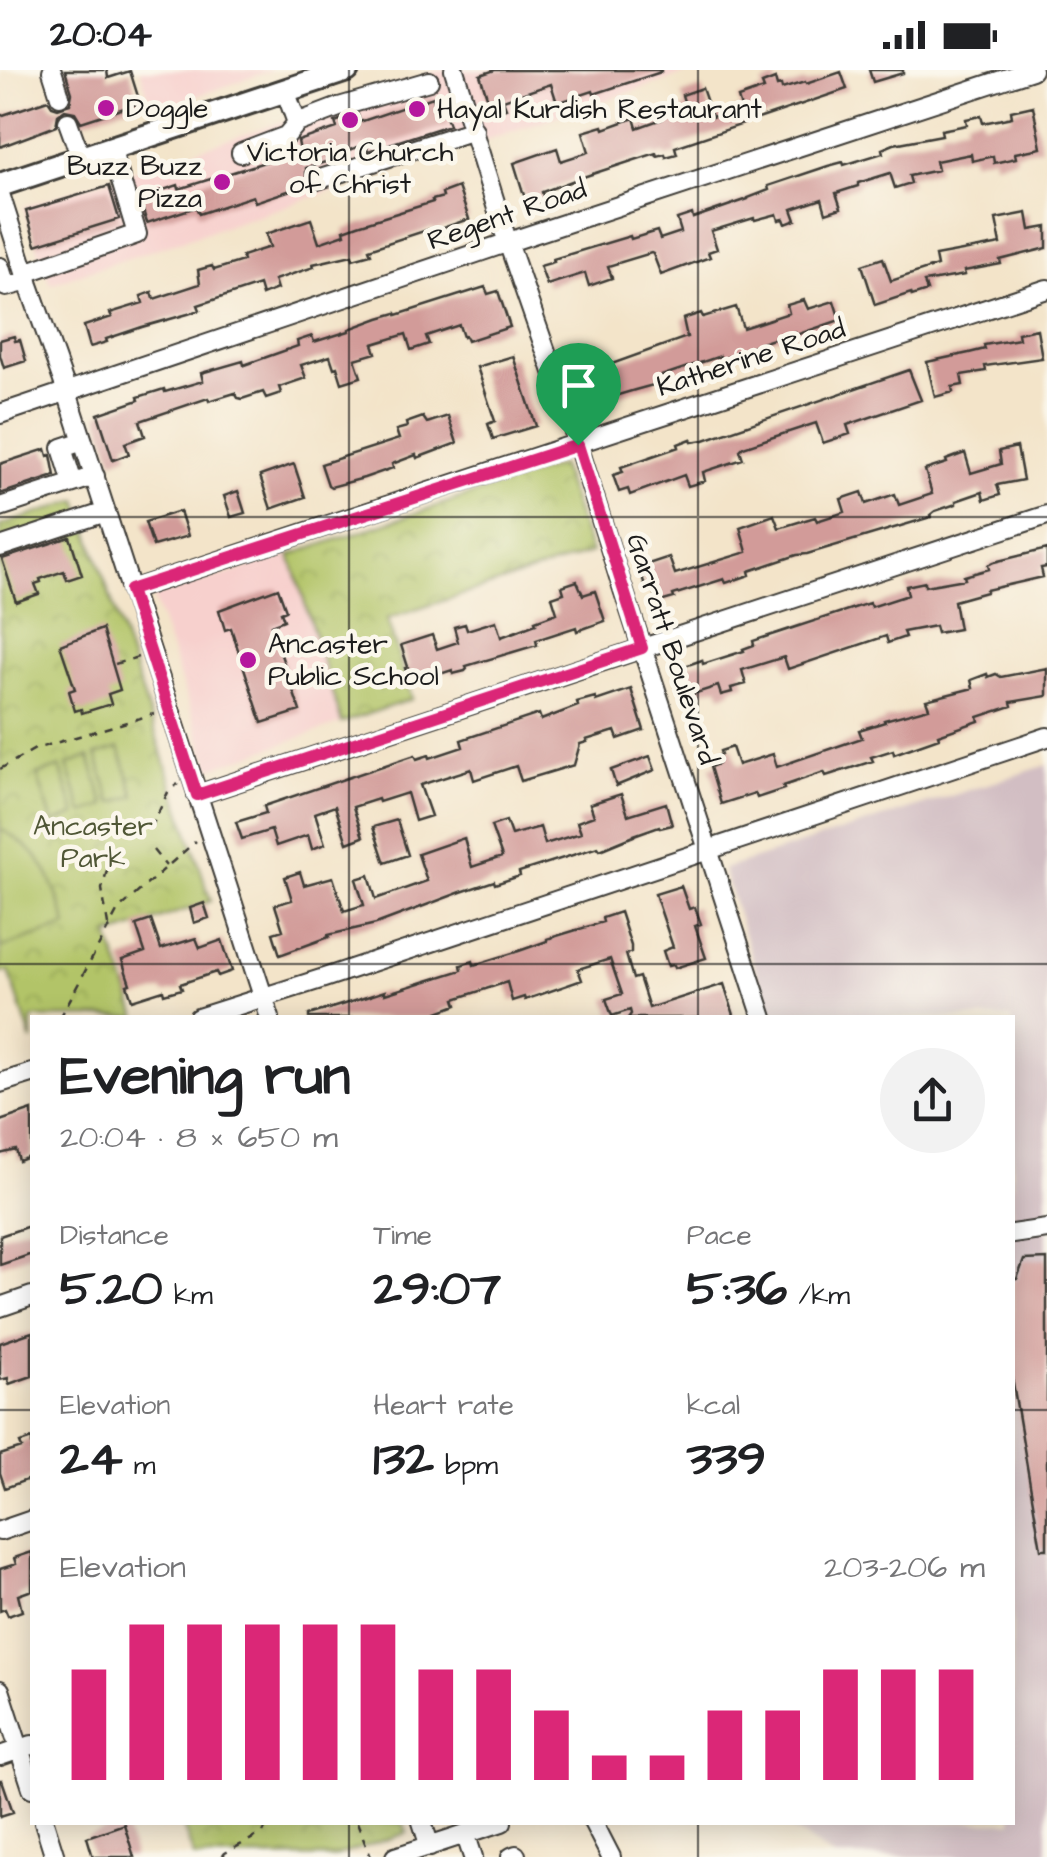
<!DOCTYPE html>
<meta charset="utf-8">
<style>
body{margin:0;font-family:"Architects Daughter",sans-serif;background:#f2f2f2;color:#202124;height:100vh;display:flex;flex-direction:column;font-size:38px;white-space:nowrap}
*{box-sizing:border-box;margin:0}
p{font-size:32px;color:#757577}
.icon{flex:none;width:55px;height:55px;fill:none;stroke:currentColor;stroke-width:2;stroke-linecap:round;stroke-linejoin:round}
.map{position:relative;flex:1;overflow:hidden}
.drawer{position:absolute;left:30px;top:945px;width:985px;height:810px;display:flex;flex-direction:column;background:#fff;border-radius:0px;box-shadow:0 5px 25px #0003}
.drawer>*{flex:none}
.pin{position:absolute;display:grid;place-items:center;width:85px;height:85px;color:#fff;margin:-102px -42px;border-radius:50% 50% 50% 0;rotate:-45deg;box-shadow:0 0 10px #0007}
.pin .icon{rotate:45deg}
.round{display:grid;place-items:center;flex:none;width:105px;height:105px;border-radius:52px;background:#f2f2f2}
.headline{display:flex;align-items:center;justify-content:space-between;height:170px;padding:0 30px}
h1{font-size:55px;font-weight:700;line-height:75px}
.metrics{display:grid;grid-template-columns:repeat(3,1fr);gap:15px;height:170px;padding:10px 30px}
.metrics div{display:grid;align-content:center}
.metrics b{font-size:50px;font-weight:700}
.metrics small{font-size:28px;font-weight:400}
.metrics p{font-size:28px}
.chart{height:280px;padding:20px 30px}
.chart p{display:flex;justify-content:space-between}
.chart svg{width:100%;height:180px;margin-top:10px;stroke:#db2777;stroke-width:6}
.status{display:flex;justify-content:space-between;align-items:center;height:70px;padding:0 50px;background:#fff;direction:ltr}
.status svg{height:28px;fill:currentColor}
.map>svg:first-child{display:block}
.built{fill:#f7d0cd}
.industrial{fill:#d2bec3}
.park{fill:url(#park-crowns);stroke:#677042;stroke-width:2.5}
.pitch{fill:#b2c467;stroke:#677042;stroke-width:2.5}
.building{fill:#d29b99}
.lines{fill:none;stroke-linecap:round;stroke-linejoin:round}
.minor-casing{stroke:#3c3a36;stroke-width:22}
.major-casing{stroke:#3c3a36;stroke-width:28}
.path{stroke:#3c3a36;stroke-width:2.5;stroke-dasharray:8 8;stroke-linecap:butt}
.minor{stroke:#fff;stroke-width:18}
.major{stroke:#fff;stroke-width:22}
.route-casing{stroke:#fff;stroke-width:20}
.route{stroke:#db2777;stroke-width:12}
.grid{fill:none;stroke:#1c1c1c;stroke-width:2.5;stroke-opacity:0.55}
.poi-dot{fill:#b5179e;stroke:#fbf7ec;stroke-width:4}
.labels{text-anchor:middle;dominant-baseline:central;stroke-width:9;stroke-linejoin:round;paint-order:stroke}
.poi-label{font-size:28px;fill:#1c1c1c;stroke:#fbf7ec;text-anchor:start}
.street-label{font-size:28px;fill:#1c1c1c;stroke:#fbf7ec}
.park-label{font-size:28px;fill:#505736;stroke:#fbf7ec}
</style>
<div class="status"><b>20:04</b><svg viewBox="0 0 49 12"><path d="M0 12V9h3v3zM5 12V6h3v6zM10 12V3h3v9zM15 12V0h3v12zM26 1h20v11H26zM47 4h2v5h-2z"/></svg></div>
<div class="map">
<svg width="1047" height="1787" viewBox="0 0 1047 1787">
<defs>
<pattern id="park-crowns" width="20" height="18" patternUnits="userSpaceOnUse" patternTransform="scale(2.5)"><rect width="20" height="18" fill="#b2c467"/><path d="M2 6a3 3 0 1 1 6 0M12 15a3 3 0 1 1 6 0" fill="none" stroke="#98a859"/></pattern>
</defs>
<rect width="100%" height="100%" fill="#fbf7ec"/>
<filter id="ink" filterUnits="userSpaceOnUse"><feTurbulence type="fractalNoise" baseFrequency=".01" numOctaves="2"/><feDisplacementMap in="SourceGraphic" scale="20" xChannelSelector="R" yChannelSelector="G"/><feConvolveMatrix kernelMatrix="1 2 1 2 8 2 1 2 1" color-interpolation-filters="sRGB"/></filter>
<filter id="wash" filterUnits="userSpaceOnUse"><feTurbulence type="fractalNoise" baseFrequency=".0048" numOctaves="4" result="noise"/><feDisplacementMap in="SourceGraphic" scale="40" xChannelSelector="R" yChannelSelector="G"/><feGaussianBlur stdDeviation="2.25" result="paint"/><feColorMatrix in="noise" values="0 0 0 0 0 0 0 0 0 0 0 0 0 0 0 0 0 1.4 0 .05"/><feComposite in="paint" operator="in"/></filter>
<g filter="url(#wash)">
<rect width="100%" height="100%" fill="#f3e4c9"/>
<path class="built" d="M140,0H273L153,41Z
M441,0H697L50,214L23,137Z
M290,485L342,653L210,699L153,527Z"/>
<path class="industrial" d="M1047,695V1787H834L783,1753L1012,1752V948L771,947L723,799Z"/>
<path class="park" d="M560,395L591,483L387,549L412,629L342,653L290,485Z
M78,430L211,831L109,866L137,947L32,948V971L9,901L0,903V456Z
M403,1752L407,1763L333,1787H194L182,1753Z"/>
<path class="pitch" d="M119,678L135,726L112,733L96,685Z
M89,687L105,736L83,743L67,695Z
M60,697L76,745L53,753L37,705Z
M0,759C45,782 53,811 67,856L0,878Z"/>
<g id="blocks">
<path class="building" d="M65,0H107L108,8L130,1L140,33L81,52L75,42L65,40L58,45L56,56L0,77V46L48,30L52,36L58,38L70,34L72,23Z
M495,0H661V2L594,24L593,21L557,33L551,14L503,30L506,38L492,42L480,5Z
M869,0H903V3L873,12Z
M841,2L847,19L675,77L677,84L666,87L665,84L657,86L656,83L580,108L542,122L544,130L527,135L514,93L557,78L561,91L589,82L583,62L603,56L604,59L634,48L637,58L662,49L661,46L686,38L682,25L702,18L712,47L741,38L738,28L764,19L762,14L775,9L777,16L781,15L782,19L805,12L806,14Z
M433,27L434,31L440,28L449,55L368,81L366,74L344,82L345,86L306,98V115L255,132L253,126L199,144L196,137L147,153L139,128L178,115L179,119L300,81L298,71L337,58L335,52L340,50L358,45L360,52Z
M1033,36L1041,78L1015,83L1016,88L994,93L993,86L972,91L971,84L936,91L938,100L909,106L911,113L895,118L890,103L858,113V116L836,123L841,138L826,143L822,129L792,139L796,150L786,154L784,149L779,150L777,144L755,150L754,148L711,161L717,179L708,182L710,187L661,205L653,184L651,183L608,196L612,208L589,216L585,203L547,215L540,196L554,192L553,189L630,166L631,169L657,161L660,169L681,162L677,149L692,144L693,148L748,129V128L769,120L768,116L828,96L843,92L844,95L883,83L882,79L894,74L942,65L941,60L967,55L966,49L981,46L983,53L1012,47L1011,41Z
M109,116L119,149L36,175L26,141Z
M458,117L469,149L434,161L433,158L369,179L371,184L353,189L352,185L313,194L314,197L274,210L277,219L262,225L259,215L198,235L200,240L188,244L142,257L106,269L107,272L90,277L84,256L112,247L110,243L143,233L141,226L152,222L154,229L200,214L198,200L212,196L214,200L243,191L242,186L270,177L266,164L311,149L319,173L345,164L344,160L358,155L433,132L432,130L443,127L442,123Z
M1027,143L1030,160L1047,157V178L1000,190L1001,194L964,201L965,205L924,212L927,221L912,226L911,223L875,235L862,195L883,188L891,211L937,196L935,186L1001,174L996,149Z
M485,217L488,224L498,221L510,257L467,271L465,266L463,267L459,255L426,266L429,274L411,280L406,264L373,274L376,283L355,289L361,307L342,313L337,297L334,298L330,286L301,295L306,308L279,317L281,323L266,328L263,322L242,329L238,328L235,323L209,331L208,328L140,351L145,366L125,373L129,384L113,390L98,344L139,330L138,327L164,319L165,322L203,311L201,303L243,291L244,295L298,276L297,271L312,266L314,272L349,261V259L379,248L396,243L397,245Z
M804,230L808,239L834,231L840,250L796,265L795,262L752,276L753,279L721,289L720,286L655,308L657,314L635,320L615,326L614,321L589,330L581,305L687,267L683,249L701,243L703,247L736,237L743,258L789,243L787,235Z
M1037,259L1042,288L985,296L986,301L961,305L963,315L952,317L953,322L935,327L927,292L969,283L985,279L984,275L1019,269L1018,263Z
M14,266L15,271L20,270L26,291L4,298L0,285V270Z
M513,286L536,356L493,369L488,354L495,351L477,297Z
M909,300L921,330L847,355L850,364L823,373L816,353L743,377L740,380L743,389L703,402L705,411L688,416L684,405L630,425L628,419L619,422L613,405L623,402L621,397L679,377L678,374L691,369L692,372L704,370Z
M448,346L457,373L417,388L416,385L392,394L393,398L364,408L331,417L328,415L321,394L399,369L396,360L407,357L406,353L423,347L427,353Z
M1017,377L1023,410L997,415L1000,425L984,430L982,422L956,431V434L935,441L930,445L931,447L807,484L797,485L749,501L750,505L726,513L724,509L673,525L674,528L660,532L659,529L656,530L653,520L647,522L639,497L669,487L675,504L747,482L740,457L774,445L779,458L815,447L817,451L845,442L841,429L862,422L866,434L895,424L899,435L932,424L925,400L947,393L946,390L965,383L971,403L1001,394L999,381Z
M46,379L48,386L51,385L55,406L0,424V394Z
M294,394L305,427L271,439L260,406Z
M238,421L245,443L231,447L224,426Z
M180,441L188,466L153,476L145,452Z
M70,467L82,505L67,510L64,501L40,509L41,512L35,514L39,524L16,532L2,489Z
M1047,479V497L1041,498L1043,507L986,520V522L954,531L959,559L937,563L935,556L903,562L905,567L888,573L886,566L788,599L784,587L742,600L746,614L731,618L732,622L721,625L718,616L687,626L685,621L682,622L676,603L686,600L685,596L702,590L703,594L744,581L743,579L754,575L753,571L869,533L871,537L908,525L906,516L925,512V516L965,509L964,506L989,499L988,495L994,492Z
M577,511L583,525L595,521L605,551L577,561L576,557L536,570L537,575L466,596L467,599L465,601L453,604L452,600L410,614L405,598L408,597L401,575L432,565L437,579L458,572L454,557L465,554L467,560L496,551L501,567L536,554L535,551L557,543L552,527L564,523L562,516Z
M278,518L286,540L281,542L284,550L271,555L300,641L262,653L231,558L225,560L219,540Z
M102,559L120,620L108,624L111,634L82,643L81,639L75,641L69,621L75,619L60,575Z
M1047,598V626L1011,632L1012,636L978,647L979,651L938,665L939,668L905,680L894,684L893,680L871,687L873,691L826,706L824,702L783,716L784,719L757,728L755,723L721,734L710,697L718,694L716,687L721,685L720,681L732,677L738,695L773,684L777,697L862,668L859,660L885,652L884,650L929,638L926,630L973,618L971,610L987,604L988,607L996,604L1001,607Z
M631,619L644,660L618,669L615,661L586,670L587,672L580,674L574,695L521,711L516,696L474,710L471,699L420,715L431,746L415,751L407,723L379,732L378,729L353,737L363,767L347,773L335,736L315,743L325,774L312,779L308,765L276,776L271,760L242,769L236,752L266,743L264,736L415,685L417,689L429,685L430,688L463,677L461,670L539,644L541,650L578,636L577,632L595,627L596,631Z
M650,686L655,700L616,716L611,700Z
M621,724L628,745L666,733L672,755L660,758L659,756L634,765V766L600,780L598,777L519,802L520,806L495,814L494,811L461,822L376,854L328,865L329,867L280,885L273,863L283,860L275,835L292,830L285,807L300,802L304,815L333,807L344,841L364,835L356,809L369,805L376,829L427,811L418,784L464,768L472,797L502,787L491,756L506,751L511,765L540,757L545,774L581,763L577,752L594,746L590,734Z
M397,750L408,785L385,793L373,757Z
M681,816L689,839L695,837L701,854L695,856L706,888L675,898L674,895L668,896L663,881L673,877L655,824Z
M204,833L209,848L194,853L190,838Z
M620,842L631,876V882L626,884L633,909L639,907L649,938L724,914L735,948H628L631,944L630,940L612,946L606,929L622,924L610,889L578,899L582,910L525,930L524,927L512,931L507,912L455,929L457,935L438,942L440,948H309V945L354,931L385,921V924L462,900L461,895L473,891L474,895L519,881L547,871V869L603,852L602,848Z
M151,850L161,879L196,868L200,878L222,870L232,901L218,906L216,902L180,914L182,919L164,924L163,920L132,930L127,915L130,914L122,890L145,882L136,855Z
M32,1040V1086L19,1091L16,1080L0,1084V1051Z
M32,1155V1184L0,1195V1166Z
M1047,1189V1479H1041L1012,1308V1210L1017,1209L1024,1190Z
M32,1262V1306L9,1314L8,1308L0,1310V1273Z
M32,1369V1408L5,1418L0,1403V1385L22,1378L20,1373Z
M32,1482V1520L18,1525L22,1541L8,1546L5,1539L0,1541V1499L16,1494L14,1488Z
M0,1710H2L13,1742L0,1746Z
M124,1754L134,1787H93L87,1767Z"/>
</g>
</g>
<g filter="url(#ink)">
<use href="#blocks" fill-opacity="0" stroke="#3c3a36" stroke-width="2.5"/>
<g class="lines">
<defs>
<path id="minor" d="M454,0L503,158L574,362L619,507L763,948
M52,1L60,26
M285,20L297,53L339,37L429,11
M68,52L81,88
M241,83L286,66L297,53
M317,110L474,60
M0,124L29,215L67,322L270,948
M0,197L6,217L28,211
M25,203L137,164L111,78
M0,344L524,167L1032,0
M73,413L62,378L83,371
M0,437L95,406
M0,477L106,442
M131,520L1047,219
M197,725L1047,445
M198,948L324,908L1047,667
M0,1013L32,1003
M1012,1164L1047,1159
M0,1237L32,1226
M0,1461L32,1450
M0,1620L32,1718
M0,1686L32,1675
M44,1752L55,1787
M422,1752L430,1777
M593,1752L611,1787
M466,1766L473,1787
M395,1787L502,1752
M511,1787L516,1785L515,1787"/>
<path id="major" d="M0,115L347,0"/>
</defs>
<use href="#minor" class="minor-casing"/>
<use href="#major" class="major-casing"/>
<path class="path" d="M115,594L138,587
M0,699L35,679L154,644
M151,758L169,720L178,714
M153,780L166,796
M108,855L102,819L109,793
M60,948L118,840L196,771
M357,1752L371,1787
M222,1787L225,1783L263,1763L268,1752"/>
<use href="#minor" class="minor"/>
<use href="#major" class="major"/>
</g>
</g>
<g class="lines" filter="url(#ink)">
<defs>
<path id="route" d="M578,375L642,578L197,725L130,520Z"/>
</defs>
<use href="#route" class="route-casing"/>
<use href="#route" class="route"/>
</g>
<path class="grid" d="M349,0V948M698,0V948M0,447H1047M0,894H1047M0,1340H32M1012,1340H1047M349,1752V1787M698,1752V1787"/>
<g class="poi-dot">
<circle cx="106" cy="38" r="10"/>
<circle cx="417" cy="39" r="10"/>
<circle cx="350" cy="50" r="10"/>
<circle cx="222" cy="112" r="10"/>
<circle cx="248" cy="590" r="10"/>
</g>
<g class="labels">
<g class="poi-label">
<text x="126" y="38">Doggle</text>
<text x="437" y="39">Hayal Kurdish Restaurant</text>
<text x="350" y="82" text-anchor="middle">Victoria Church<tspan x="350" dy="32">of Christ</tspan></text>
<text x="202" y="96" text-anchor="end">Buzz Buzz<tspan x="202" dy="32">Pizza</tspan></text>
<text x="268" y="574">Ancaster<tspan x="268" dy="32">Public School</tspan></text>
</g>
<g class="street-label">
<text transform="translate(507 145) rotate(-19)">Regent Road</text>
<text transform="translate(751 288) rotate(-18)">Katherine Road</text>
<text transform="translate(672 579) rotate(72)">Garratt Boulevard</text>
</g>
<g class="park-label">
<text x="93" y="756">Ancaster<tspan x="93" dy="32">Park</tspan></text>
</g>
</g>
</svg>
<div class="pin" style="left:578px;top:375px;background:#1e9e55"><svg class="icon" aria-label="arrive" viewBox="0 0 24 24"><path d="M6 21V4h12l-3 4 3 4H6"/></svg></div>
<section class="drawer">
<div class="headline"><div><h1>Evening run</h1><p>20:04 · 8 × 650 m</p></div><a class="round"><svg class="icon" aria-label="share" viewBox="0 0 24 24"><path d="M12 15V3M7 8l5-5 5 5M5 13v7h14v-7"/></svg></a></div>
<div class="metrics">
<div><p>Distance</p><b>5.20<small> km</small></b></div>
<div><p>Time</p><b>29:07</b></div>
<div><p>Pace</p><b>5:36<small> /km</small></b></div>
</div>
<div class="metrics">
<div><p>Elevation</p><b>24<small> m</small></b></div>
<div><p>Heart rate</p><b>132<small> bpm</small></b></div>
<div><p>kcal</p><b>339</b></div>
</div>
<div class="chart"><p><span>Elevation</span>203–206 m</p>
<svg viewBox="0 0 160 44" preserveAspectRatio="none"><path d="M5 44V17M15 44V6M25 44V6M35 44V6M45 44V6M55 44V6M65 44V17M75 44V17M85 44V27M95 44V38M105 44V38M115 44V27M125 44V27M135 44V17M145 44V17M155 44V17"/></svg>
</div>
</section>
</div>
